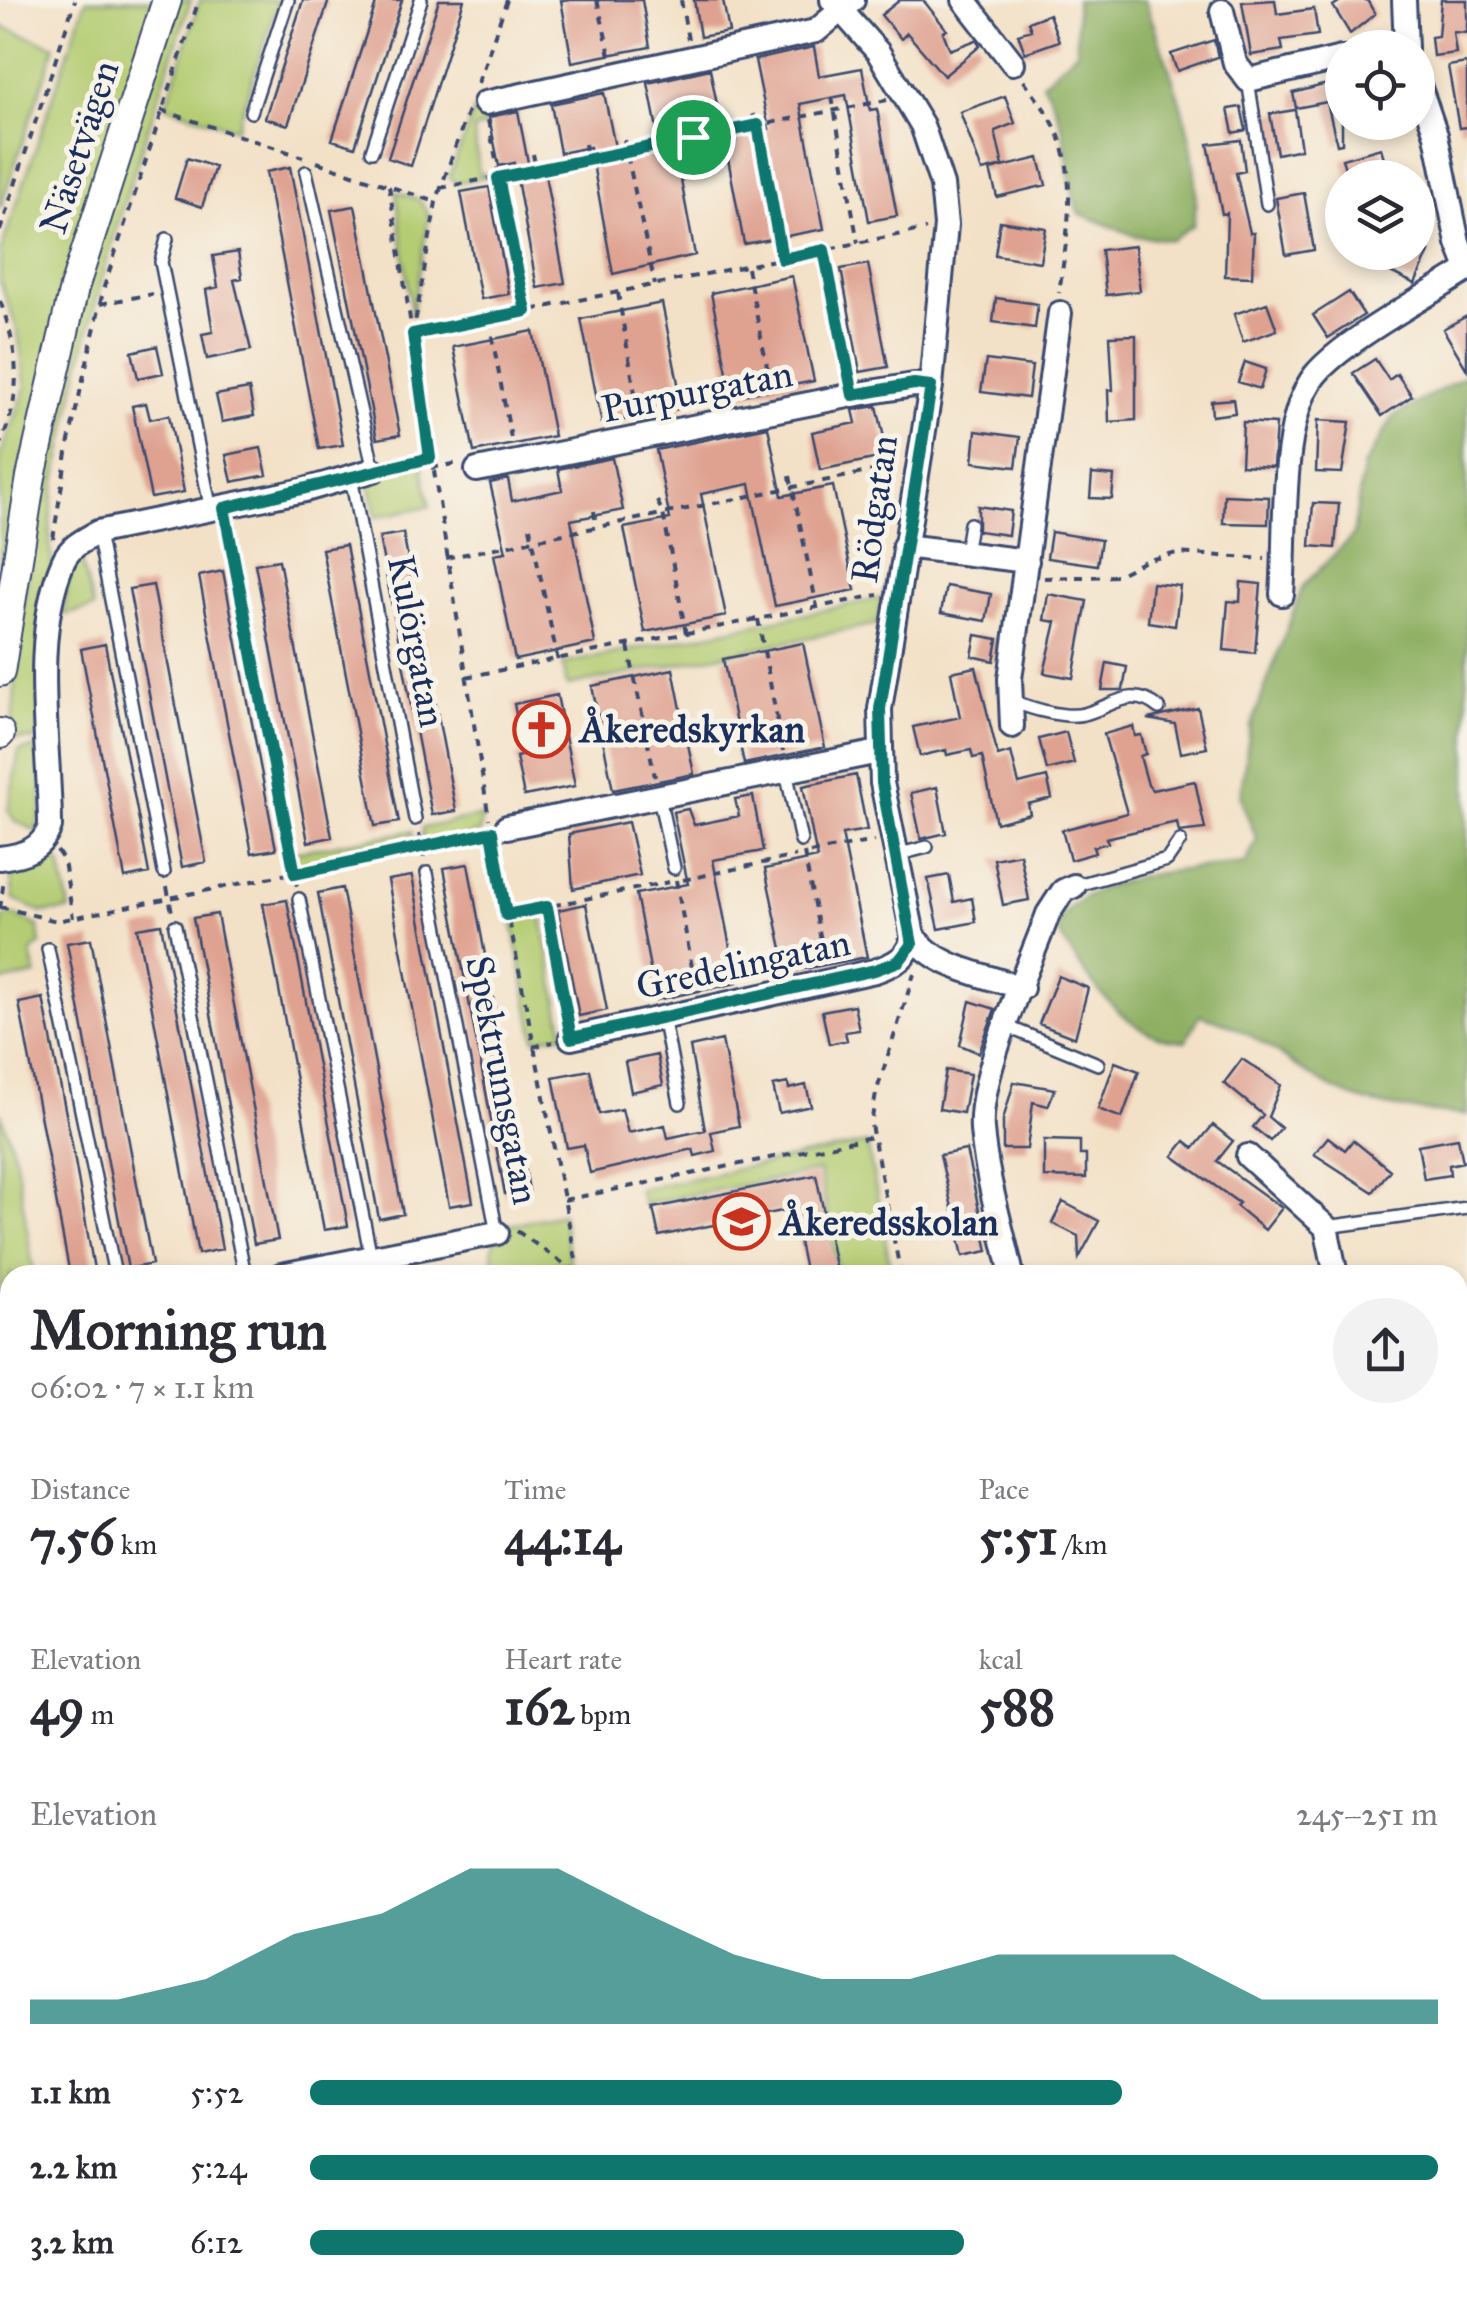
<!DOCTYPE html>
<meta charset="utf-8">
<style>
body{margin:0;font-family:"IM FELL Great Primer",serif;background:#f2f2f3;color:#2b2b33;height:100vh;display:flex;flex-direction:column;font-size:38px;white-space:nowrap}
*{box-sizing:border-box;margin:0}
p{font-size:32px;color:#7c7c81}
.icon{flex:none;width:55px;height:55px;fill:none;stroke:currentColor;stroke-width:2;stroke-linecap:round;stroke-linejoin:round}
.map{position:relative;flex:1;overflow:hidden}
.drawer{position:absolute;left:0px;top:1265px;width:1468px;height:1035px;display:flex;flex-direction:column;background:#fff;border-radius:30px 30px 0 0;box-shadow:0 5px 15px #0003}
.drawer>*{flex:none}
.fabs{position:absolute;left:1325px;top:30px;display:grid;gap:20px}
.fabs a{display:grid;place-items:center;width:110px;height:110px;border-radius:50%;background:#fff;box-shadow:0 5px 15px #0003;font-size:50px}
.pin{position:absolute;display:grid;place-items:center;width:85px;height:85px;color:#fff;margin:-42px;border:5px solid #fff;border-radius:50%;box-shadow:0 2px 10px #0007}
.round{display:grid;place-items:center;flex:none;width:105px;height:105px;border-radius:52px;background:#f2f2f3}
.head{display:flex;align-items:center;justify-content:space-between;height:170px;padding:0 30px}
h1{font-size:55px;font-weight:800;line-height:75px}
.stats{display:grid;grid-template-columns:repeat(3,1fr);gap:15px;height:170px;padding:10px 30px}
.stats div{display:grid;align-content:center}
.stats b{font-size:50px;font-weight:800}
.stats small{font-size:28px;font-weight:400}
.stats p{font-size:28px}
.chart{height:280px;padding:20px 30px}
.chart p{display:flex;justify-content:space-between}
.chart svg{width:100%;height:180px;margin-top:10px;fill:#0f766e;opacity:.7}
ul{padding:0 30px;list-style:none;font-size:32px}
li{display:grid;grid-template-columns:160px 120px 1fr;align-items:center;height:75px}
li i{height:25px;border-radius:12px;background:#0f766e}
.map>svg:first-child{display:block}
.green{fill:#b4cc72;stroke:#687e68;stroke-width:2.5}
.forest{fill:#8fb064;stroke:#557061;stroke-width:2.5}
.building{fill:#dfa291}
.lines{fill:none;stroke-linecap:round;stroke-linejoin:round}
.service-casing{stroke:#3b4a6e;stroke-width:16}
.minor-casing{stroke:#3b4a6e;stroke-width:28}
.tertiary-casing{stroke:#3b4a6e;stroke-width:32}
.path{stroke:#3b4a6e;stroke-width:4;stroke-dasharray:8 8;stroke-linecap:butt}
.service{stroke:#fff;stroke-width:11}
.minor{stroke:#fff;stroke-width:22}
.tertiary{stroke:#fff;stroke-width:28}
.route-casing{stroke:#fff;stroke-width:20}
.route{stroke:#0f766e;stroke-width:12}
.labels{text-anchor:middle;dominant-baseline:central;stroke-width:10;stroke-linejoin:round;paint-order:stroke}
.street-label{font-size:38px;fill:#1b2f5e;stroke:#f7f3e8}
.poi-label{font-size:38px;font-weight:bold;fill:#1b2f5e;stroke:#f7f3e8;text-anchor:start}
</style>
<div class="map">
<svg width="1467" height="2300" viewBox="0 0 1467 2300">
<rect width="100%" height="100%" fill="#f7f3e8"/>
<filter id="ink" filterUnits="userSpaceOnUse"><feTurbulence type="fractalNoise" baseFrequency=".01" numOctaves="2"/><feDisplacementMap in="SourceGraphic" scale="20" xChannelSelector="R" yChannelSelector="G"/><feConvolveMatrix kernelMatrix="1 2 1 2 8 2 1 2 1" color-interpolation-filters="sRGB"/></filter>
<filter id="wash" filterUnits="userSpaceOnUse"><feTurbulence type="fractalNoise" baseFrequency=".0048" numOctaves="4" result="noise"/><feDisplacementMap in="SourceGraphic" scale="40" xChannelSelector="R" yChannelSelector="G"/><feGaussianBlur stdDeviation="2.25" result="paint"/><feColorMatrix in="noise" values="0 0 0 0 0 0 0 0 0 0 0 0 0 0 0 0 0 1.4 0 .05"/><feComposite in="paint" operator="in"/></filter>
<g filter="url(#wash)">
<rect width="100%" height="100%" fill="#f3e1c7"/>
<path class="green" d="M86,0H154L0,606V456L26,388L18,332L0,281V253Z
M173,0H191C143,143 94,284 66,432C58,474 45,517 52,560L39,740L11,739C22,585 45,431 86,283C112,188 144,94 173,0Z
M200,0H279L236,129L166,106Z
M0,26L55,46L0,209Z
M475,108L481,110L485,126L474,129L479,173L493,175L456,183L449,177Z
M396,192L420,200L429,216L412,316Z
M421,461L430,506L376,517L369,482L380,469Z
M80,555L94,608L64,615L69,573Z
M882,598L877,624L567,686L563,664Z
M39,747L42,806L36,831L14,820L8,810L19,751Z
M482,816L480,833L423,845L422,828Z
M412,831L414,847L296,868L294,852Z
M49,855L60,863L70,910L43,913L14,900L10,871Z
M541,913L564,1034L535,1039L512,919Z
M14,915L38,926L41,943L31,953L36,975L0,982L2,924L4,917Z
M0,1111L16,1159L34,1275H10V1316L0,1318Z
M867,1143L892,1275H847L845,1269L838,1271L819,1171L643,1204L639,1189Z
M562,1214L570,1262L518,1275L496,1271L492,1249L500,1227Z
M411,2290H569L603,2300H422Z
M687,2290H826L830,2300H734Z
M841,2290H1074L1054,2300H841Z
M1291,2290H1373L1409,2300H1343Z"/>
<path class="forest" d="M1076,0H1145C1168,69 1207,152 1193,225L1171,240L1136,236L1078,213C1062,165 1074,131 1042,83L1077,51Z
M1467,375V1115C1426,1111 1382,1110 1343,1093C1290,1070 1261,1030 1200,1015L1186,1041C1127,1042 1084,974 1056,929C1075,873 1193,869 1245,864L1257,840L1240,797L1250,728L1303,586L1353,536L1363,467L1394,416Z"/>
<g id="blocks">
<path class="building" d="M303,0H329L288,125L265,118Z
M377,0H402L355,147L332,140Z
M439,0H464L411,166L388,158Z
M561,0H642L650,47L572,62Z
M694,0H723L729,32L700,37Z
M900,0H923L947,30L943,32L950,50L976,40L980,46L944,76L907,33L901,39L881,15Z
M1275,0L1277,14L1314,9L1318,35L1281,40L1283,50L1251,55L1242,2Z
M1342,0H1367L1375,14L1350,34L1333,6Z
M1441,0H1467V33L1453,32L1456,53L1433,56L1431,37L1438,36Z
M1049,14L1059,41L1025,53L1018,34L1031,30L1028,22Z
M1214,40L1218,57L1177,71L1171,54Z
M814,47L819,76L862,68L870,110L877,109L897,216L869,221L846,95L800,104L824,229L744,244L724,137L769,129L755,60Z
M1467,63V127L1459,128L1448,66Z
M710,69L720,120L658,134L648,83Z
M1342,80V144L1337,145L1327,102L1296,108L1293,93Z
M604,93L618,162L675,148L695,255L613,274L590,147L560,153L551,104Z
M1005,96L1015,123L995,131L1003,166L982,171L960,112Z
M1241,107L1246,130L1233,133L1228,109Z
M1295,110L1301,149L1277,154L1270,114Z
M518,111L531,178L545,175L565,283L537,288L514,163L499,166L489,117Z
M1241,140L1245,171L1236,173L1250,233H1254L1252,277L1225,276L1227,213L1222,214L1208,144Z
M1381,148L1389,175L1348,178L1342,159Z
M187,158L215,167L202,207L175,198Z
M1039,158L1046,185L997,197L990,170Z
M290,167L343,445L319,449L266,172Z
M489,187L509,294L481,299L461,192Z
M1304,193L1314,250L1286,255L1276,198Z
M355,206L400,435L377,439L331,210Z
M1000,221L1046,228L1040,262L995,255Z
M1135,246L1140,291L1106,295L1101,250Z
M238,252L242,278L234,280L251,350L207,359L202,334L213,332L206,290L218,287L213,256Z
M1395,252H1429L1415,284L1386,270Z
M868,264L888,367L860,372L841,269Z
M792,276L814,381L732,397L711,293Z
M1349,292L1364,315L1328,338L1313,315Z
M996,298L1038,304L1035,328L993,322Z
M662,303L683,408L602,424L581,319Z
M1267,303L1277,330L1243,342L1234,314Z
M1467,316V370L1443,329Z
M533,331L554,436L474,452L453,347Z
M1136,335V420L1109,422L1108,390H1113L1110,336Z
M157,346L163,373L138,378L132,352Z
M1375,359L1389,380L1397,374L1412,396L1382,416L1353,373Z
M986,360L1032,366L1028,398L981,392Z
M1245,362L1266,369L1260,389L1238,382Z
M249,389L254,416L222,422L216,395Z
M1233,399L1235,413L1212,416L1211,401Z
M146,403L150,419L169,415L184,492L151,498L132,406Z
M877,406L888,456L820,470L812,432L856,423L853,410Z
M1318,420L1350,422L1342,473L1316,472Z
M1243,422L1276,424L1273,467L1241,465Z
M768,427L782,496L833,486L855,590L775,606L750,484L701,494L726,616L645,632L624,528L670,519L656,450Z
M976,431L1020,437L1016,467L973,462Z
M261,448L267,475L232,482L226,455Z
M612,458L623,510L571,520L595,643L515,660L494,554L506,552L490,483L508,479L512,501L562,490L558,469Z
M1092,474L1114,476L1112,499L1090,498Z
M1224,495L1269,497L1268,524L1223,523Z
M1313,503L1339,504L1335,548L1310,546Z
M978,506L1011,511L1008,535L978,531Z
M1051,532L1101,540L1097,565L1047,558Z
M403,533L456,811L432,815L379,537Z
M346,545L399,822L375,826L322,549Z
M279,560L332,837L308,842L255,564Z
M223,571L276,849L252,853L199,576Z
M1241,582L1261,584L1255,653L1224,650L1228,601L1240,602Z
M1152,583L1180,586L1175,626L1148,622Z
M153,585L206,862L182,867L129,589Z
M946,586L991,594L986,621L941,613Z
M1048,594L1087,601L1073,678L1044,673L1056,622L1044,620Z
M976,635L998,639L994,661L972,656Z
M803,643L825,747L744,764L723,659Z
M105,644L149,873L125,878L81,649Z
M1107,663L1127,667L1123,690H1102Z
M976,667L998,756L1011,752L1019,784L1047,777L1052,798L1028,804L1030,814L996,823L982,756L973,758L971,750L947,755L946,750L920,756L913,727L960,717L951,672Z
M673,669L694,774L613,790L592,686Z
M557,695L575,786L524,796L516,757L524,755L514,704Z
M1198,708L1207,748L1181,753L1175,724L1148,719Z
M1133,726L1135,736L1141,735L1146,754L1140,756L1148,785L1152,790L1195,781L1205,829L1179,832L1177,822L1106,838L1108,843L1093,847L1095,853L1070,860L1062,830L1127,813L1104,734Z
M1066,732L1074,763L1047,770L1039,739Z
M856,775L867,830L842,834L867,957L787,972L765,869L817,858L803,786Z
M937,787L946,833L921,839L911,793Z
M753,796L763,851L713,860L737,983L656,1000L636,894L688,884L673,812L688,809L694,825L739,816L735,799Z
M628,822L640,875L573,889L569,834Z
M1020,854L1029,900L1003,905L994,859Z
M468,864L529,1190L505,1194L444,868Z
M949,875L954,902L972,898L976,922L939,929L928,879Z
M412,876L473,1202L449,1206L388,880Z
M342,888L403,1214L379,1219L318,893Z
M287,900L348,1226L324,1230L263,904Z
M586,904L607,1010L579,1016L558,910Z
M217,914L278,1240L254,1244L193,918Z
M161,924L222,1249L198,1254L137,928Z
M91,939L152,1264L128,1269L67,943Z
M1058,976L1088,988L1075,1038L1039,1024Z
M43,998L72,1144L95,1275H70L35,1088L19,1003Z
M970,1001L995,1009L979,1053L960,1045Z
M854,1005L859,1030L845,1032L847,1040L829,1044L822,1011Z
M722,1040L739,1126L711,1132L715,1151L695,1156L693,1149L590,1173L584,1145L567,1148L553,1077L590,1070L599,1114L622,1109L628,1133L665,1125L668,1138L705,1130L690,1047Z
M657,1055L663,1085L631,1092L625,1062Z
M1242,1059L1281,1085L1268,1117L1281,1128L1270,1141L1253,1127L1263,1115L1224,1083Z
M1115,1062L1139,1071L1122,1118L1098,1109Z
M946,1070L970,1074L963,1113L939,1109Z
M1014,1082L1055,1089L1048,1106L1033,1102L1027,1149H1003V1120Z
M788,1083L789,1089L806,1085L811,1106L779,1113L773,1086Z
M1213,1125L1233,1141L1217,1161L1282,1208L1265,1230L1236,1206L1239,1203L1173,1156L1185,1141L1194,1148Z
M1328,1137L1345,1150L1353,1140L1390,1170L1373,1192L1314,1154Z
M1458,1138L1463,1162L1449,1165L1450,1175L1424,1179L1418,1145Z
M1044,1140L1080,1141V1155H1086V1178L1044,1177Z
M966,1150L988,1251L963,1256L940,1155Z
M816,1175L837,1275H806L792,1209L659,1236L653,1208Z
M1063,1202L1099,1221L1079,1258L1078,1236L1052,1223Z"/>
</g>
</g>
<g filter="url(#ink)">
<use href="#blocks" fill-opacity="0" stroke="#3b4a6e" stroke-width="2.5"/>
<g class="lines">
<defs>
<path id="service" d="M1248,80L1267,204
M251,112L288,0
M372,151L421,0
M306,172L374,470
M167,239L161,262L211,510
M351,477L415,819
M225,508L290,847
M98,533L164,872
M965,554L970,524
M1012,701C1030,708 1064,719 1084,714C1112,707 1131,685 1159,708
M786,771L801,841
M659,797L674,868
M896,855L927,847
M427,873L497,1233
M1074,886L1167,860L1180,841
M299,899L371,1257
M175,926L245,1275
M48,949L115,1275
M663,1017L680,1103
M1008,1027L1098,1064
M1326,1227L1467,1208
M0,1352L10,1404
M1458,2017L1467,2016
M0,2161L10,2162
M241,2290L246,2300"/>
<path id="minor" d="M832,0L878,52L922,125L942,185L946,225L931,386L880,709L882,783L913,935C934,968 986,975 1022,988
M964,0L1013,63
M1404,0L1406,48
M1222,11L1235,63L1248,80L1342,58
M1418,82L1436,135L1458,243L1467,266
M485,103L816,31L853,0
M477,470L853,395L914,385L931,386
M904,546L1027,561
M1282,594C1287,534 1278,422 1315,375C1344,340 1426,297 1467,270
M1012,726L1010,679L1060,313
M507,827L879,752
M0,858C24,855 41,850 50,827C50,746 30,639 63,562C69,547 84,540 98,532L305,490L374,470
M571,1038L875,971C895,964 910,957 913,935
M1248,1156L1326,1227L1336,1275
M281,1275L497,1233
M1012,1275C1002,1228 986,1178 982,1130C978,1073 1028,970 1048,914L1063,891L1074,886
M0,1329L10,1328
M1458,1345L1467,1343
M1458,1606L1467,1605
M1458,1951L1467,1941"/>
<path id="tertiary" d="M0,672L31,477L74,288L167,0
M0,733V734
M0,2027L10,2033
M623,2290L664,2300
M1154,2290L1171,2300
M1092,2300L1109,2290"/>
</defs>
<use href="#service" class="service-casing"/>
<use href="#minor" class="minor-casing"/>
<use href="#tertiary" class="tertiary-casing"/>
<path class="path" d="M597,0L610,55
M681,0L688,40
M1024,80C1033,95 1046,109 1054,125C1080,174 1066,241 1059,293
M478,83L507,0
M832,97L858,243
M161,110L303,157
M468,111L436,202L413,334L926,229
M753,114L783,259
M488,120L526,311
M690,124L693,137
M624,140L655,285
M585,144L588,161
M533,154L536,169
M317,162L436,202
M389,186L489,819
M440,188L887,100
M0,231L75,0
M825,250L850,378
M747,268L772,391
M618,293L639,417
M0,301C19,352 23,394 0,444
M100,304L153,294
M489,320L512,444
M393,466L428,459
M431,468L459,463
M790,476L817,607
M657,501L663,513L686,633
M594,511L596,527
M530,527L558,661
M53,539L69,441L104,287L199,0
M446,558L897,466
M1044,578L1116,576L1145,561L1177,553L1265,559
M758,619L783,751
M628,646L655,777
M466,677L878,595
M419,834L424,858
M494,843L579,1275
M57,851L64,861L73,918
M804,853L825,961
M810,853L874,841
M293,862L297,887
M676,880L696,989
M683,880L796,856
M167,887L172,912
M0,907L57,921L488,833
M0,909L4,879
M547,909L567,1018
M506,915L669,882
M533,1047L553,1042
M564,1200L872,1137
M517,1231L571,1269
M537,1275L568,1269
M901,1275L871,1125L876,1093L914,974
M0,1713L10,1711
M0,1887L10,1905
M0,1917L10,1912
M0,2084L10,2088
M1458,2237L1467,2235
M832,2290L835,2300
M1253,2290L1290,2300"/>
<use href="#service" class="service"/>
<use href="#minor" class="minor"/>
<use href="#tertiary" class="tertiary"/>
</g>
</g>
<g class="lines" filter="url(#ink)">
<defs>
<path id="route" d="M758,125L782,259L824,250L853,395L914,384L931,386L880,709L882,783L912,944L899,961L875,970L571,1038L547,907L506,915L492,832L295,874L224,508L430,458L413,334L526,311L498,178Z"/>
</defs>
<use href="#route" class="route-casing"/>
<use href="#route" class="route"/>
</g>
<defs>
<symbol id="church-ring" viewBox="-11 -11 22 22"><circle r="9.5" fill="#f7f3e8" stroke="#c8321e" stroke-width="1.5"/><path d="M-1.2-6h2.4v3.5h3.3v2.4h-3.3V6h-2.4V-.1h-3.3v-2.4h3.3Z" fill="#c8321e"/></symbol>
<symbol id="school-ring" viewBox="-11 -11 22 22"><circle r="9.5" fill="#f7f3e8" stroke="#c8321e" stroke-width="1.5"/><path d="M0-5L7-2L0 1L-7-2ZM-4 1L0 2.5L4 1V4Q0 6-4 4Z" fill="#c8321e"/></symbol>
</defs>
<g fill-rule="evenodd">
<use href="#church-ring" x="510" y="698" width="63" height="63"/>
<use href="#school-ring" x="710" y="1190" width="63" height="63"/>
</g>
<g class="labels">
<g class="street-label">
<text transform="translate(79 147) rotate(-72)">Näsetvägen</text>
<text transform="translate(697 391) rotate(-11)">Purpurgatan</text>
<text transform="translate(874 509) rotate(-82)">Rödgatan</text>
<text transform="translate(417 641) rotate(79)">Kulörgatan</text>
<text transform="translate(743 964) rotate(-12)">Gredelingatan</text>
<text transform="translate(503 1080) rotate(79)">Spektrumsgatan</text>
</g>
<g class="poi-label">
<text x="580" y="729">Åkeredskyrkan</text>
<text x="780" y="1222">Åkeredsskolan</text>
</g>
</g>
</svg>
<div class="fabs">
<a><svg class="icon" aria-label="locate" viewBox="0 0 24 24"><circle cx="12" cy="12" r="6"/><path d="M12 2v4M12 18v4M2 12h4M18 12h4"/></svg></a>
<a><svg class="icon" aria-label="layers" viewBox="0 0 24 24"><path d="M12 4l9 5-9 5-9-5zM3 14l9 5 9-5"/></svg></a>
</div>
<div class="pin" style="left:693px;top:137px;background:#1e9e55"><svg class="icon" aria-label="arrive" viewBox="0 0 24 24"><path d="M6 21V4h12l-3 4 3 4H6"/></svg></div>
<section class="drawer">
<div class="head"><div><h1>Morning run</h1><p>06:02 · 7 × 1.1 km</p></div><a class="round"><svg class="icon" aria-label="share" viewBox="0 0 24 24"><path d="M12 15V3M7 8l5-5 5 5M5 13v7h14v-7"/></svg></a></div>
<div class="stats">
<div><p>Distance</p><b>7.56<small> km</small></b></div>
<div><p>Time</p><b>44:14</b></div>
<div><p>Pace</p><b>5:51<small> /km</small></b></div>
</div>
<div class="stats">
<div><p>Elevation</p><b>49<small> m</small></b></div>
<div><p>Heart rate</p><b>162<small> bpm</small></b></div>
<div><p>kcal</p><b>588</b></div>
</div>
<div class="chart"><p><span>Elevation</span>245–251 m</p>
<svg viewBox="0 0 160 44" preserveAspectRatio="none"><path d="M0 44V38L10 38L20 33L30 22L40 17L50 6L60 6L70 17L80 27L90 33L100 33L110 27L120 27L130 27L140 38L150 38L160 38V44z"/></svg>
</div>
<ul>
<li><b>1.1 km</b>5:52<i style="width:72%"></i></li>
<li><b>2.2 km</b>5:24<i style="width:100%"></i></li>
<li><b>3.2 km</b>6:12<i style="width:58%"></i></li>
</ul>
</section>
</div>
